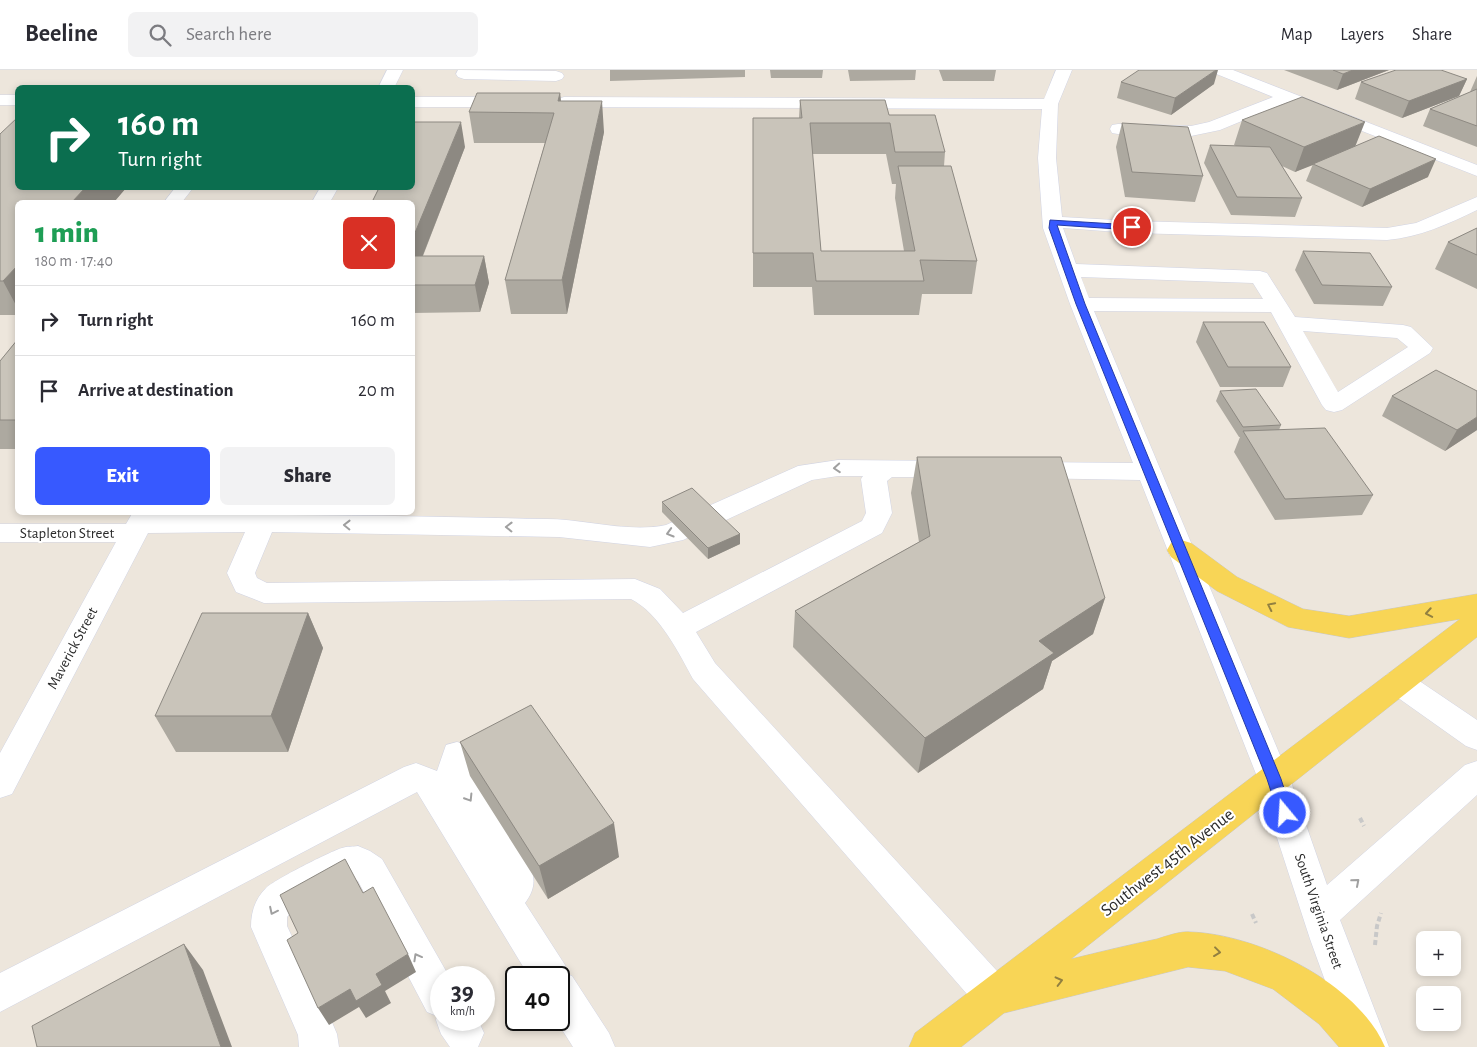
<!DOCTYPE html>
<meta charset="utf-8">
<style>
:root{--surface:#fff;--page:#f2f2f3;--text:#2b2b33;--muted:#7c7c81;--line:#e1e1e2;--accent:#3759ff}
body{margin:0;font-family:"Alegreya Sans",sans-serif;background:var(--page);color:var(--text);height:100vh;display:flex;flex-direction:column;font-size:19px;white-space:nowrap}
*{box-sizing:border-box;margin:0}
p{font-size:16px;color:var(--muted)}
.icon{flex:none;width:28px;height:28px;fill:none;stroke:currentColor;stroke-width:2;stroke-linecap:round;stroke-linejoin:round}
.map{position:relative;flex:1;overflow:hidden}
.sheet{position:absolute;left:15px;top:130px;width:400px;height:315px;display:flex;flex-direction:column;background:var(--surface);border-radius:8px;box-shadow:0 2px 8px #0003}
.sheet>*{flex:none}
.top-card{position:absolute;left:15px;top:15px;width:400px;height:105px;border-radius:8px;box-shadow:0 2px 8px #0003;background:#0b6e4f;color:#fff;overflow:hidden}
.tools{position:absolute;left:1416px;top:861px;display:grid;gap:10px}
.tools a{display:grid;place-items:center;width:45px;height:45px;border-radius:8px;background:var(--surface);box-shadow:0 2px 8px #0003;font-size:25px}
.speed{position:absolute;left:430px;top:896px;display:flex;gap:10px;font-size:25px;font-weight:700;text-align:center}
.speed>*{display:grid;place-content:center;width:65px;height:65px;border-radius:50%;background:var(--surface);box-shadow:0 2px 8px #0003;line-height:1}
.speed small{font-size:12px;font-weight:400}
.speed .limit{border:2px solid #111;border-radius:8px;background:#fff;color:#111}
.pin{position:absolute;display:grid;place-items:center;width:42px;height:42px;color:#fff;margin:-21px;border:2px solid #fff;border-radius:50%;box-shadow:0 1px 5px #0007}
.me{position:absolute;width:55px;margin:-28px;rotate:342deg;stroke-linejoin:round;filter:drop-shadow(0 0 4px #0008)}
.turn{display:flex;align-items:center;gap:18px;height:105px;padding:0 20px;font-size:22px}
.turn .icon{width:65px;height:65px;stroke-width:2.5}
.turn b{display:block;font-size:35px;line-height:42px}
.round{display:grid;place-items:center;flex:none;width:52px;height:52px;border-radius:8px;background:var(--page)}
.headline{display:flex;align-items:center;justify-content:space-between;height:85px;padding:0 20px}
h1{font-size:30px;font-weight:800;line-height:38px;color:#1e9e55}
.primary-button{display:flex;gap:10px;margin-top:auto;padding:10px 20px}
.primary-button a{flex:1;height:58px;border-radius:8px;background:var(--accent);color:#fff;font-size:20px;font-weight:800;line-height:58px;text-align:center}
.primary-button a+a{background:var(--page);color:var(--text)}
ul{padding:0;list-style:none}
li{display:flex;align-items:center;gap:15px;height:70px;padding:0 20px;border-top:1px solid var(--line)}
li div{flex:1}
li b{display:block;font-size:19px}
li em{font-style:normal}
header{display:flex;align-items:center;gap:30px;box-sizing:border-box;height:70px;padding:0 25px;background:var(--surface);border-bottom:1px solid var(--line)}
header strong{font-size:24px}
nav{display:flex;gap:28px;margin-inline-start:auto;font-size:18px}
.search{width:350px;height:45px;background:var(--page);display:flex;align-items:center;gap:12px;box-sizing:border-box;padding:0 18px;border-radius:8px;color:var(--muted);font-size:19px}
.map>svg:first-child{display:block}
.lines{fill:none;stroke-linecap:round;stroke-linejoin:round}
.minor-casing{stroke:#d1d4e4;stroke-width:1}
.major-casing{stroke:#c8c8c8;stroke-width:1}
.path{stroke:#c8c8c8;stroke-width:4;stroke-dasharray:5 3;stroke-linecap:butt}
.minor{fill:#fff;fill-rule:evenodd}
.major{fill:#f8d556;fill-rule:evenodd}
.wall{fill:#ada9a0;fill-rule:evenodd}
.shaded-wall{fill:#8d8982}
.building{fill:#c9c4ba;stroke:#8d8982}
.oneway{stroke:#a0a0a0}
.oneway2{stroke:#928040}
.route{fill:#3759ff;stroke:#243aa6}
.labels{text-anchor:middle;stroke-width:4;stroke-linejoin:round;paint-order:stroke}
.street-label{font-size:15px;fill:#2b2b2b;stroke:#fff}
.near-street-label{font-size:18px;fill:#2b2b2b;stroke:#fff}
</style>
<header>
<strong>Beeline</strong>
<div class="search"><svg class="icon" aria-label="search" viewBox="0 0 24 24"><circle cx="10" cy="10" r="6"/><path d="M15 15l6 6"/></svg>Search here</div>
<nav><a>Map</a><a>Layers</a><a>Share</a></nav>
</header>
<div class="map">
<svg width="1477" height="977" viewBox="0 0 1477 977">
<rect width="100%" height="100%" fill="#ede6dc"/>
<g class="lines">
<defs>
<path id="minor" d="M387,0H403L394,18H378Z
M458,0L556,1L562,3L564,6L562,9L556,11L464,9L458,7L456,4Z
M1056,0H1072L1058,34L1056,88L1062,147L1132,151L1387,158L1416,153L1477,127V140C1448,154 1420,167 1387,170L1132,163L1063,158L1076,194L1260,201L1267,203L1295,247L1403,255L1411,257L1433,278L1430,283L1342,340L1334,342L1326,340L1322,335L1271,242L1094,241L1290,709L1327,815L1465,695L1477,691V725L1340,850L1389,977H1349L1310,869L1258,709L1140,410L1028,408L1019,406L1015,400L1019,394L1028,392L1133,393L1070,234L1043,158L1038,88L1042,39L564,37L558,35L556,32L558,29L564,27L1044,29ZM1081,207L1253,213L1263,229L1089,228ZM1303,261L1397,268L1408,277L1338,322Z
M1211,0H1233L1477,95V106L1288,32L1220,60L1191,66L1118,64L1112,63L1110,59L1112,55L1118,54L1191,56L1209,52L1273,27L1214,3Z
M0,25H18V35H0Z
M412,27H511L517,29L519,32L517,35L511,37H412Z
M175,118H193L182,132H164Z
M320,118H338L330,132H312Z
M838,390L952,391L961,393L965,399L961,405L952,407H892L887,411L892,443L882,463L696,562L715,593L1008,913L1013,926L1008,939L994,945L980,939L693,609C679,583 659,543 631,529L264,533L236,522L227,503L245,462L148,463L12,724L0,728V683L116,472H0V454H126L133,442H159L158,445C287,444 416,446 546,449C585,449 628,463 666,455L798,396ZM838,406H863L861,409L866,443L862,451L683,543L660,519L635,509L267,513L257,508L255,503L272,462L559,467L650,477L683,470L812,410Z
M1398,600L1409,604L1477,650V680L1466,676L1387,620L1383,612L1387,604Z
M457,672L468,675L473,685L470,700L529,794C536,808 535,820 525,833L565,895L569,905L572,906L609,963L615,977H573L556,950H559V908H530L417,722L0,942V903L404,697L416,693L437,701L446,675Z
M358,776L370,781L382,789L450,908H441V950H478L484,963L478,977H450L441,964L436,950L437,946L427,942L358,811L353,808H349L292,841L287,847V856L331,950L337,964L339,977H299L298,965L251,857C251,842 255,829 266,818C274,810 331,781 342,778C347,776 353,777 358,776Z"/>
<path id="major" d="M1181,470L1191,473L1237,507L1303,539L1349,546L1477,524V567L1071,889C1100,882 1128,875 1157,869C1167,866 1180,861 1190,862C1257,864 1358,913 1385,977H1339L1319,954L1273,919L1225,901L1188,897L1004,943L961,977H909L915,963L1460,549L1349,568L1288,557L1217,521L1171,487L1167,480L1171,473Z"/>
</defs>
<use href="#minor" class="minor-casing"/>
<use href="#major" class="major-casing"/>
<path class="path" d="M1360,748L1364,756
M1252,844L1256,853
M1375,875L1377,856L1381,843"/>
<use href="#minor" class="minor"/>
<use href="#major" class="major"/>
</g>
<path class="wall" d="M610,0H745V7L610,11Z
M770,0H823L822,8H771Z
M848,0H916L915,10L850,11Z
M939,0H996L994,11H943Z
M1284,0H1389L1337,20Z
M1477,6V77L1423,56L1430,39L1470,22Z
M1467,9L1459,26L1402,48L1355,29L1361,12Z
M1121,12L1214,14L1171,45L1117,28Z
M560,23L561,31L604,62L567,244H511L505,210L545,73H474L469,42Z
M800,30L889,45L945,82L944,96L977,191L972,224H922L919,245H814L812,217H753V48H799ZM812,84H886L892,114H896L895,128L904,181H821Z
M1242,50L1355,76L1428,107L1362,137L1306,111L1313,94L1295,102L1282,96L1302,128L1295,147L1231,145L1204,93L1210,75L1236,76L1234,75Z
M1122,53L1203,106L1195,132L1125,127L1116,77Z
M0,64L18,118H126L114,132H18V245H0Z
M465,77L423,186H484L489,213L480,242L412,243V132Z
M1477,158V219L1435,199L1448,172Z
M1303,181L1392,217L1383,236L1314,234L1295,200Z
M1203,252L1291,297L1283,317H1220L1196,272Z
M18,269V379H0V291Z
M1220,321L1281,355L1279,360L1373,425L1362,445L1275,450L1234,382L1240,367H1239L1216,331Z
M1392,326L1477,360L1445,381L1382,346Z
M917,387L1105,528L1093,564L1052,591L1043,619L918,703L793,577L795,541L919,472L911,423Z
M662,432L740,464V474L708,489L662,442Z
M308,543L323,578L288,682H176L155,646Z
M460,672L619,787L548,829L470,706Z"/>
<path class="shaded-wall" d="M1216,0H1218L1214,14L1171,45L1175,28Z
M1353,0H1389L1337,20L1343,4Z
M1467,9L1459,26L1402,48L1409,31Z
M560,23L563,54L558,31Z
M602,31L604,62L567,244L562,210Z
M461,52L465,77L412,213V170Z
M1365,52L1355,77L1313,94V95L1295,102L1304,77Z
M1436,89L1428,107L1362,137L1370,119Z
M85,118H126L114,132H72Z
M484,186L489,213L480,242L475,215Z
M18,195V239L3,211Z
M1477,347V360L1445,381L1457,360Z
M740,464V474L708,489V478Z
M1105,528L1093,564L1052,591L1043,619L918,703L925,668L1039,571Z
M308,543L323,578L288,682L271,646Z
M614,753L619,787L548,829L539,796Z
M184,874L203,900L232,977H221Z
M408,884L416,902L385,921L391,933L366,948L359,937L329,955L318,938Z"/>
<path class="building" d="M1139,0H1216L1175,28L1121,12Z
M1333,0H1353L1343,4Z
M1396,0H1441L1467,9L1409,31L1361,12Z
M1477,19V56L1430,39Z
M477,23H560L558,31H602L562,210H505L554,43L469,42Z
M1302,27L1365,52L1304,77L1242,50Z
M800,30H885L889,45H935L945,82H895L890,53H810L821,181H915L898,96H951L977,191L920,190L924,211H816L813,183H753V48H802Z
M18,47V118H85L72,132H18V195L3,211H0V64Z
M412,52H461L412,170V132H372L379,118H412Z
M1122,53L1188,57L1203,106L1132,102Z
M1379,66L1436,89L1370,119L1313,94Z
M1210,75L1270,77L1302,128L1237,127Z
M1477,158V185L1448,172Z
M1303,181L1370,183L1392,217L1322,215Z
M412,186H484L475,215H412Z
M1203,252H1264L1291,297H1228Z
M18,269V350H0V291Z
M1436,300L1477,321V347L1457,360L1392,326Z
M1256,319L1281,355L1243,357L1220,321Z
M1325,358L1373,425L1285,429L1243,361Z
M917,387H1061L1105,528L1039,571L1054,583L925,668L795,541L930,466Z
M692,418L740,464L708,478L662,432Z
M202,543H308L271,646H155Z
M531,635L614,753L539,796L460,672Z
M345,789L363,823L373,817L408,884L376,904L382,915L356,931L350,919L318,938L287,870L298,863L280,825Z
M184,874L221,977H37L32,956Z"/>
<defs><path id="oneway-chevron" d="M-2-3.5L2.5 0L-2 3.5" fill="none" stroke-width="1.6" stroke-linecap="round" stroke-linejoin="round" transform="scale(1.25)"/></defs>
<g class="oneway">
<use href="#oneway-chevron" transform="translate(837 398) rotate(176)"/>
<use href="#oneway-chevron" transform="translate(347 455) rotate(-179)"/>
<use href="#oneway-chevron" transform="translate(509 457) rotate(-179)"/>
<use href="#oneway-chevron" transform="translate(670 463) rotate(164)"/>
<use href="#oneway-chevron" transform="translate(469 728) rotate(58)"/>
<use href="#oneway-chevron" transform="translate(1356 812) rotate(-41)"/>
<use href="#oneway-chevron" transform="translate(273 841) rotate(116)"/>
<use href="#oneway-chevron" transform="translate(417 887) rotate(-119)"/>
</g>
<g class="oneway2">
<use href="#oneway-chevron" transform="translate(1271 536) rotate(-154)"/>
<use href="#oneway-chevron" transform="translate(1429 543) rotate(170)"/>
<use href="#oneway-chevron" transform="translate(1217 882) rotate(7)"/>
<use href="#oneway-chevron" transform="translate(1059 911) rotate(-14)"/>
</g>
<path class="route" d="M1050,150L1132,155L1136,157L1132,160L1057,155L1085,234L1281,709L1292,743L1290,747L1285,749L1280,747L1278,743L1267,709L1076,234L1049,158Z"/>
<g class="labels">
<g class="street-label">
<text x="67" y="468">Stapleton Street</text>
<text transform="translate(72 578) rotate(-62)" y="5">Maverick Street</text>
<text transform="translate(1319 841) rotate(71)" y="5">South Virginia Street</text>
</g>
<g class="near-street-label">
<text transform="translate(1167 792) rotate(-38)" y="6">Southwest 45th Avenue</text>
</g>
</g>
</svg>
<div class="tools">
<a>+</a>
<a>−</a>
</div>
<div class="speed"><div>39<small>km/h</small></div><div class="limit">40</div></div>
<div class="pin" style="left:1132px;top:157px;background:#d93025"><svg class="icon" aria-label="arrive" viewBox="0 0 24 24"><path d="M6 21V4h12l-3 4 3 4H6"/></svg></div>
<svg class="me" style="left:1285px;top:743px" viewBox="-20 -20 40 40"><circle r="17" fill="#3759ff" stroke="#fff" stroke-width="3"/><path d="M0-11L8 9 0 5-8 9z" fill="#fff"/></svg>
<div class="top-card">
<div class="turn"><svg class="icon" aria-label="right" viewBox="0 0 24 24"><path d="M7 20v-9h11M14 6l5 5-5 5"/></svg><div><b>160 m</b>Turn right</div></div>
</div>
<section class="sheet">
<div class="headline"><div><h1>1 min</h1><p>180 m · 17:40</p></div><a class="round" style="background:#d93025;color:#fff"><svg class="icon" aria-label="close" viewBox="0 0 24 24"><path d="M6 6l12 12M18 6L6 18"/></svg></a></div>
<ul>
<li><svg class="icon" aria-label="right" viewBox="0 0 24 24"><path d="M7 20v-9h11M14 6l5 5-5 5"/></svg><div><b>Turn right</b></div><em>160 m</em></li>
<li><svg class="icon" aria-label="arrive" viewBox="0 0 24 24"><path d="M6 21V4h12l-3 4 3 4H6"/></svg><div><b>Arrive at destination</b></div><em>20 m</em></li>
</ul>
<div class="primary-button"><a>Exit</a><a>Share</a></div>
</section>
</div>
